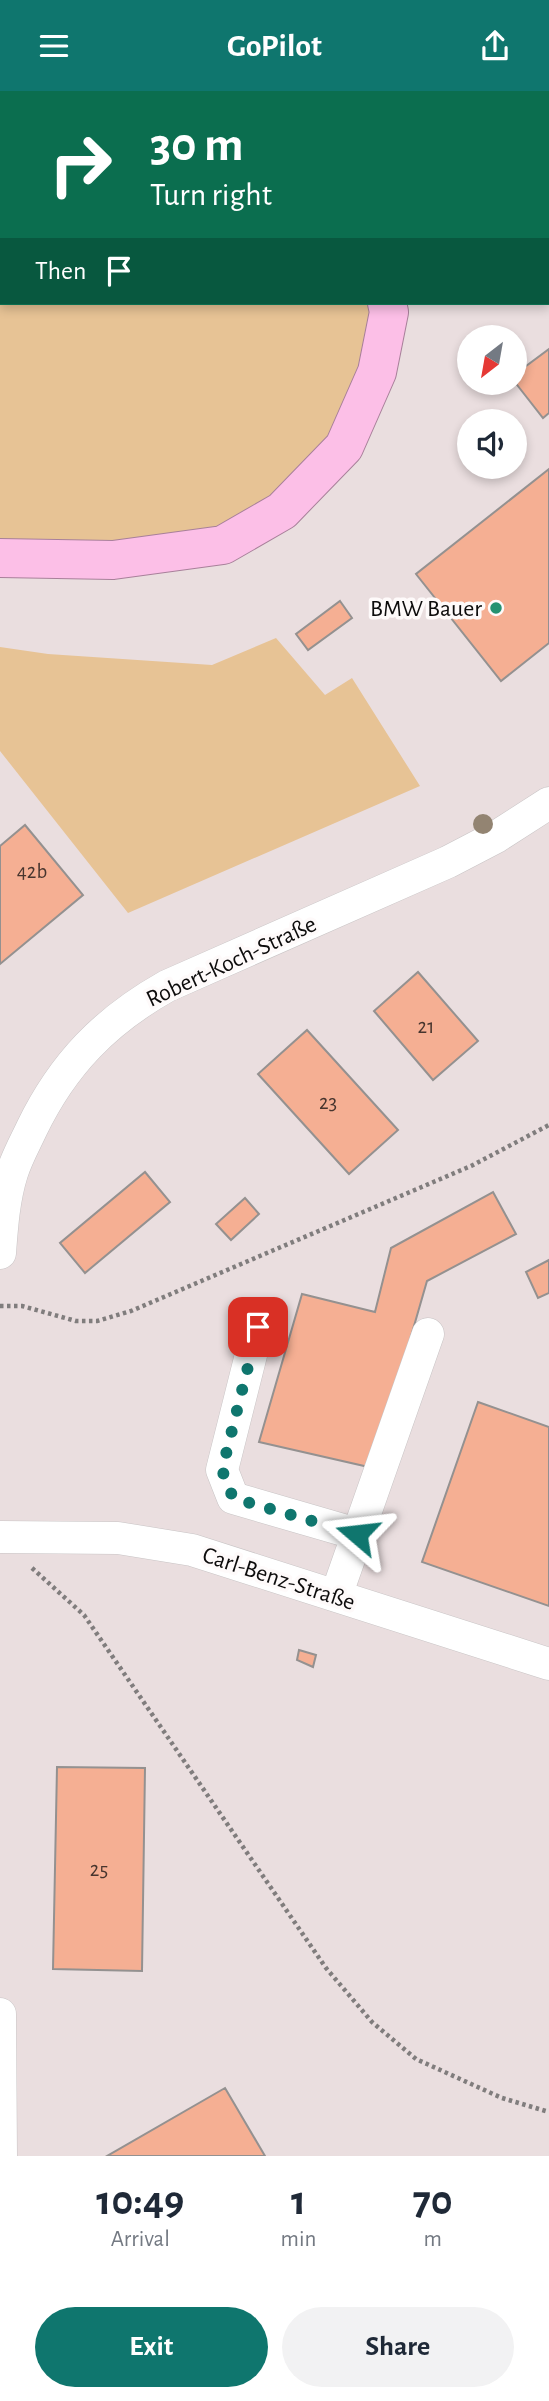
<!DOCTYPE html>
<meta charset="utf-8">
<style>
:root{--surface:#fff;--page:#f2f2f3;--text:#1f2937;--muted:#747a83;--accent:#0f766e}
body{margin:0;font-family:"Alegreya Sans",sans-serif;background:var(--page);color:var(--text);height:100vh;display:flex;flex-direction:column;font-size:26px;white-space:nowrap}
*{box-sizing:border-box;margin:0}
p{font-size:23px;color:var(--muted)}
.icon{flex:none;width:38px;height:38px;fill:none;stroke:currentColor;stroke-width:2;stroke-linecap:round;stroke-linejoin:round}
.map{position:relative;height:2065px;overflow:hidden}
.drawer{display:flex;flex-direction:column;background:var(--surface);flex:1}
.drawer>*{flex:none}
.hud{position:absolute;left:0px;top:0px;width:550px;height:214px;box-shadow:0 4px 10px #0003;background:#0b6e4f;color:#fff;overflow:hidden}
.needle{width:46px;rotate:211deg}
.fabs{position:absolute;left:457px;top:234px;display:grid;gap:14px}
.fabs a{display:grid;place-items:center;width:70px;height:70px;border-radius:50%;background:var(--surface);box-shadow:0 4px 10px #0003;font-size:35px}
.pin{position:absolute;display:grid;place-items:center;width:60px;height:60px;color:#fff;margin:-30px;border-radius:14px;box-shadow:0 4px 10px #0006}
.me{position:absolute;width:77px;margin:-38px;rotate:287deg;stroke-linejoin:round;filter:drop-shadow(0 0 5px #0008)}
.turn{display:flex;align-items:center;gap:24px;height:147px;padding:0 35px;font-size:32px}
.turn .icon{width:91px;height:91px;stroke-width:2.5}
.turn b{display:block;font-size:49px;line-height:60px}
.then{display:flex;align-items:center;height:66px;padding:0 35px;background:#0003;gap:14px;font-size:26px}
.eta{display:flex;justify-content:space-evenly;align-items:center;height:119px;text-align:center}
.eta b{font-size:42px;font-weight:700;line-height:49px}
.primary-button{display:flex;gap:14px;margin-top:auto;padding:14px 35px}
.primary-button a{flex:1;height:80px;border-radius:42px;background:var(--accent);color:#fff;font-size:28px;font-weight:700;line-height:80px;text-align:center}
.primary-button a+a{background:var(--page);color:var(--text)}
header{display:flex;justify-content:space-between;align-items:center;height:91px;padding:0 35px;background:var(--accent);color:#fff;font-size:32px;font-weight:700}
.map>svg:first-child{display:block}
.built{fill:#eadedf;fill-rule:evenodd}
.green{fill:#e7c395}
.building{fill:#f5af93;stroke:#949190;stroke-width:2}
.lines{fill:none;stroke-linecap:round;stroke-linejoin:round}
.minor-casing{stroke:#c8c4c5;stroke-width:33}
.major-casing{stroke:#a8809a;stroke-width:40}
.highway-casing{stroke:#a8809a;stroke-width:40}
.path{stroke:#807d7d;stroke-width:4.5;stroke-dasharray:3.5 3.5;stroke-linecap:butt}
.minor{stroke:#fff;stroke-width:32}
.major{stroke:#fdd9f1;stroke-width:38}
.highway{stroke:#fcbfe7;stroke-width:38}
.tree{fill:#938472}
.route{stroke:#0f766e;stroke-width:12;stroke-dasharray:0 21.6}
.poi-dot{fill:#259271;stroke:#fefafa;stroke-width:2.5}
.labels{text-anchor:middle;stroke-width:7;stroke-linejoin:round;paint-order:stroke}
.number-label{font-size:21px;fill:#47352e}
.poi-label{font-size:24px;fill:#0d0c0c;stroke:#fefafa;text-anchor:end}
.street-label{font-size:24px;fill:#0d0c0c;stroke:#fefafa}
</style>
<header><svg class="icon" aria-label="menu" viewBox="0 0 24 24"><path d="M4 6h16M4 12h16M4 18h16"/></svg>GoPilot<svg class="icon" aria-label="share" viewBox="0 0 24 24"><path d="M12 15V3M7 8l5-5 5 5M5 13v7h14v-7"/></svg></header>
<div class="map">
<svg width="549" height="2065" viewBox="0 0 549 2065">
<rect width="100%" height="100%" fill="#f1eded"/>
<path class="built" d="M405,0H549V2065H0V481L230,463L293,436L356,362L403,212H548V2H404ZM469,247H514V292H469ZM469,331H514V376H469Z"/>
<path class="green" d="M0,125H2V212H372L362,278L332,349L274,406L216,441L114,454L0,452Z
M276,547L325,604L352,587L420,695L128,822L0,660V556L48,563L212,574Z"/>
<path class="building" d="M549,258V322L543,327L514,290V284Z
M549,378V552L501,590L416,483Z
M340,510L352,527L308,559L296,543Z
M25,734L83,804L0,873V755Z
M418,881L478,950L433,989L374,920Z
M307,939L398,1039L349,1083L258,983Z
M145,1081L170,1111L85,1182L60,1152Z
M493,1101L516,1143L427,1190L373,1377L259,1351L302,1203L375,1221L391,1157Z
M245,1107L259,1123L231,1149L216,1133Z
M549,1169V1202L538,1207L526,1181Z
M478,1311L549,1336V1515L422,1471Z
M299,1559L316,1564L313,1576L297,1569Z
M57,1676L145,1677L142,1880L53,1878Z
M225,1997L265,2065H107Z"/>
<g class="lines">
<defs>
<path id="minor" d="M0,1162C2,1135 4,1107 12,1082C17,1066 25,1052 32,1037C63,973 105,930 167,895L448,771L496,746L549,712
M258,1236L222,1379L233,1407L357,1443
M0,1446L118,1447L192,1459L549,1573
M336,1505L428,1243
M0,1923L1,2065"/>
<path id="major" d="M284,2L290,0
M0,90H2"/>
<path id="highway" d="M330,0V2
M0,467L113,469L223,454L282,420L344,356L377,281L389,221L387,212"/>
</defs>
<use href="#minor" class="minor-casing"/>
<use href="#major" class="major-casing"/>
<use href="#highway" class="highway-casing"/>
<path class="path" d="M0,1215H22L76,1230H97L131,1220L471,1075L549,1034
M32,1477L84,1524L326,1877L372,1931L416,1968L502,2007L549,2021"/>
<use href="#minor" class="minor"/>
<use href="#major" class="major"/>
<use href="#highway" class="highway"/>
</g>
<circle class="tree" cx="483" cy="733" r="10"/>
<g class="lines">
<path class="route" d="M258,1236L222,1379L233,1407L357,1443"/>
</g>
<circle class="poi-dot" cx="496" cy="517" r="7"/>
<g class="labels">
<g class="number-label">
<text x="32" y="787">42b</text>
<text x="426" y="942">21</text>
<text x="328" y="1018">23</text>
<text x="99" y="1785">25</text>
</g>
<g class="poi-label">
<text x="482" y="525">BMW Bauer</text>
</g>
<g class="street-label">
<text transform="translate(231 870) rotate(-25)" y="8">Robert-Koch-Straße</text>
<text transform="translate(279 1487) rotate(18)" y="8">Carl-Benz-Straße</text>
</g>
</g>
</svg>
<div class="fabs">
<a><svg class="needle" viewBox="-14 -14 28 28"><path d="M0-13l5 13h-10z" fill="#e53935"/><path d="M0 13l5-13h-10z" fill="#747a83"/></svg></a>
<a><svg class="icon" aria-label="sound" viewBox="0 0 24 24"><path d="M4 9h4l5-4v14l-5-4H4zM17 9q2 3 0 6"/></svg></a>
</div>
<div class="pin" style="left:258px;top:1236px;background:#d93025"><svg class="icon" aria-label="arrive" viewBox="0 0 24 24"><path d="M6 21V4h12l-3 4 3 4H6"/></svg></div>
<svg class="me" style="left:357px;top:1443px" viewBox="-20 -20 40 40"><path d="M0-17L14 15 0 8-14 15z" fill="#0f766e" stroke="#fff" stroke-width="4"/></svg>
<div class="hud">
<div class="turn"><svg class="icon" aria-label="right" viewBox="0 0 24 24"><path d="M7 20v-9h11M14 6l5 5-5 5"/></svg><div><b>30 m</b>Turn right</div></div>
<div class="then">Then<svg class="icon" aria-label="arrive" viewBox="0 0 24 24"><path d="M6 21V4h12l-3 4 3 4H6"/></svg></div>
</div>
</div>
<section class="drawer">
<div class="eta">
<div><b>10:49</b><p>Arrival</p></div>
<div><b>1</b><p>min</p></div>
<div><b>70</b><p>m</p></div>
</div>
<div class="primary-button"><a>Exit</a><a>Share</a></div>
</section>
